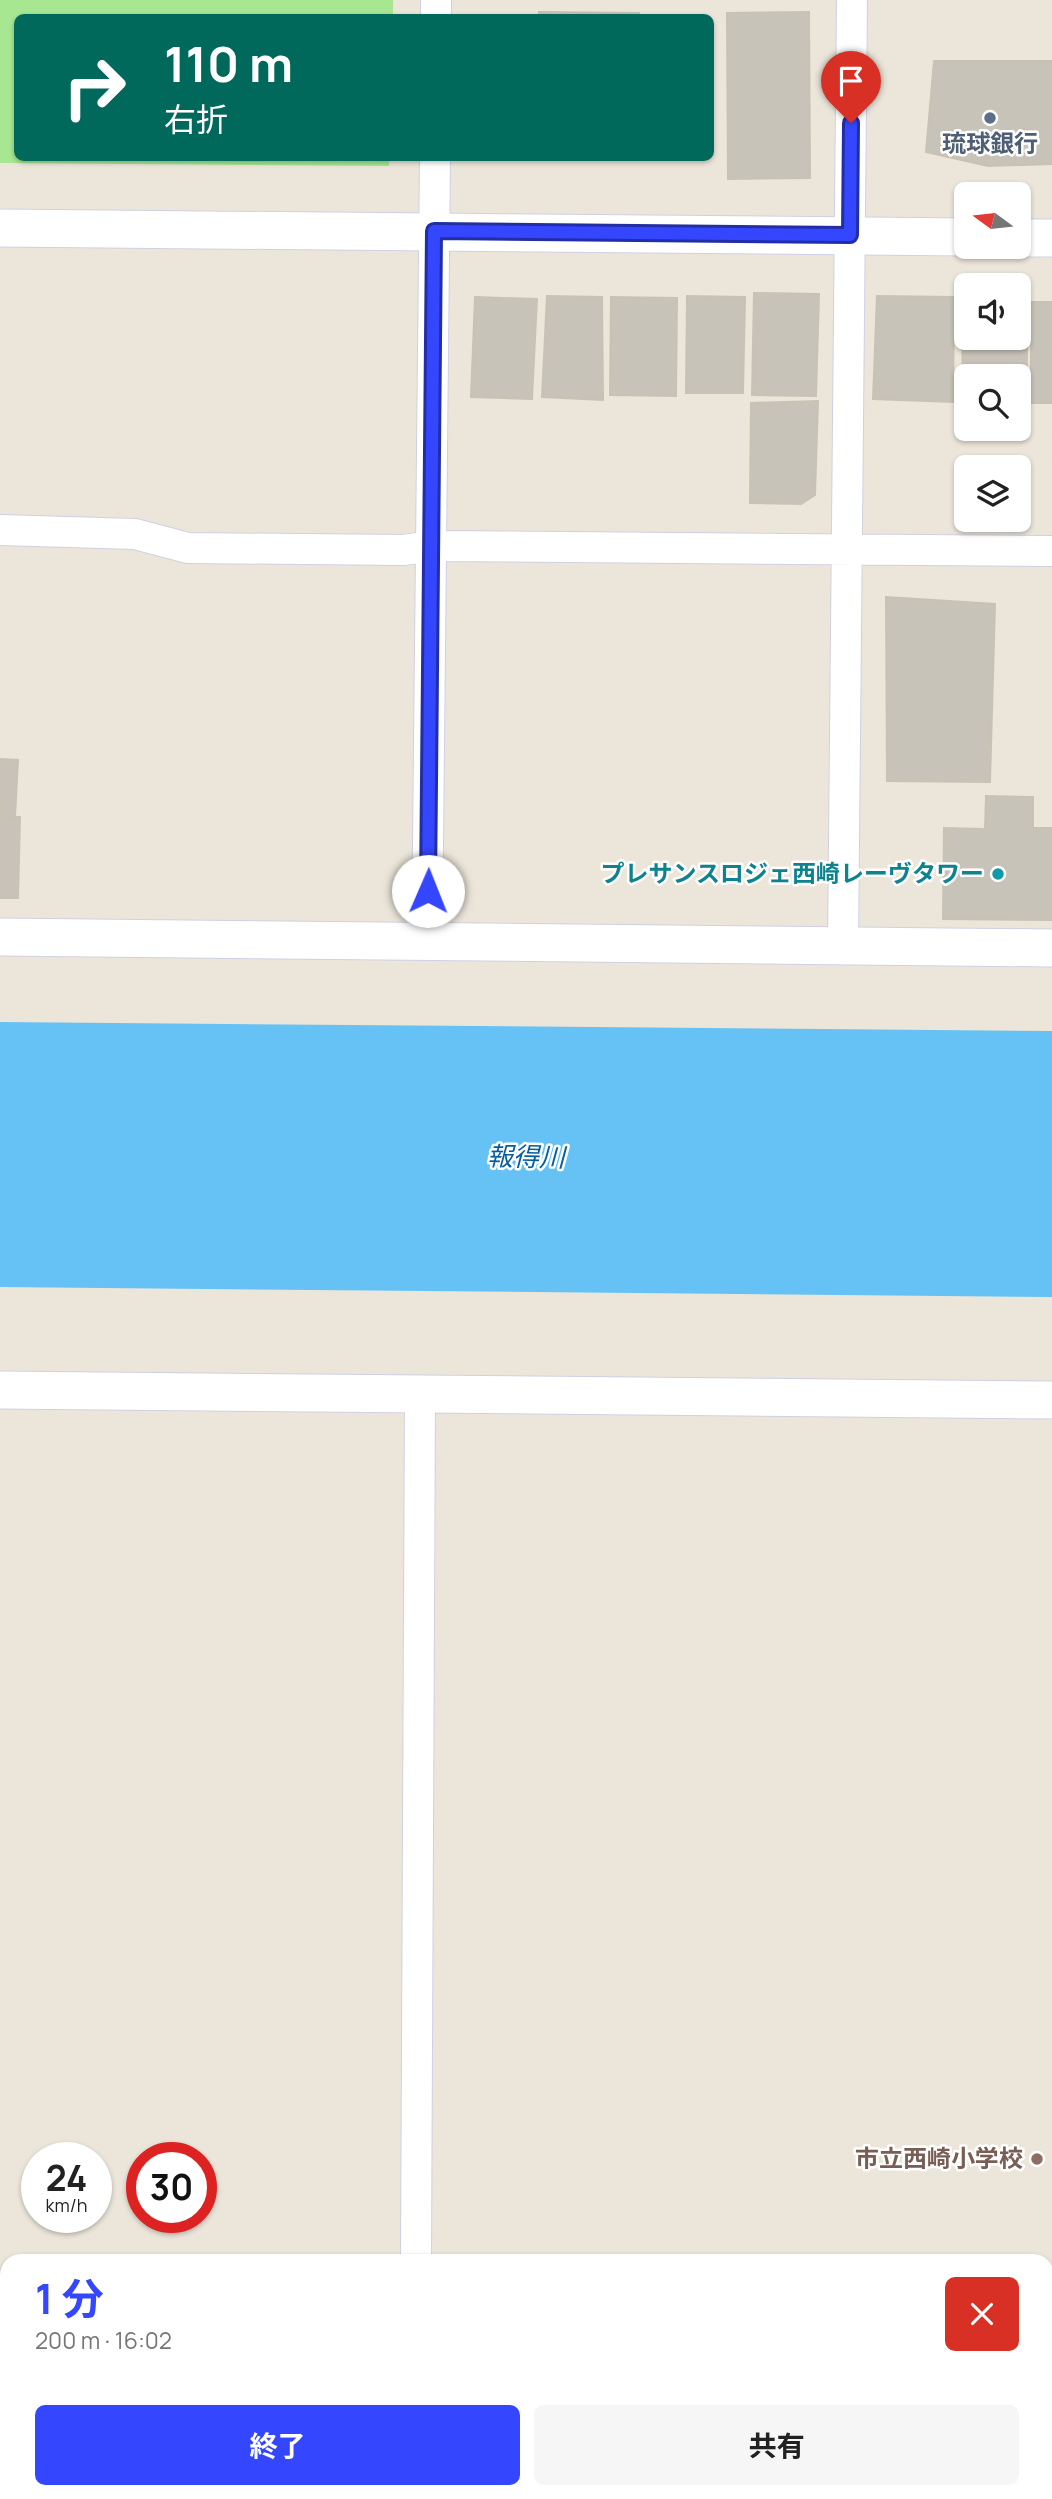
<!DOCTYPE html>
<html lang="ja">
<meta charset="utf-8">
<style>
:root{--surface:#fff;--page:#f6f6f6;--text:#222;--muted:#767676;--accent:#3447ff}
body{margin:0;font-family:Manrope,"Noto Sans JP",sans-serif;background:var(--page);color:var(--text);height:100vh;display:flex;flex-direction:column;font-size:26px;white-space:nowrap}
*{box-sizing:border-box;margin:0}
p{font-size:23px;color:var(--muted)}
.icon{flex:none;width:38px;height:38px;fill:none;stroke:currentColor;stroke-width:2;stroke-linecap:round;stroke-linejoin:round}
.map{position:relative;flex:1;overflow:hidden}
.drawer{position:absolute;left:0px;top:2254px;width:1054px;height:245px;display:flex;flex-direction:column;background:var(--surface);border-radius:21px 21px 0 0;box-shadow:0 2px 5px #0004}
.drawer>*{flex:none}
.top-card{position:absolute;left:14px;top:14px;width:700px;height:147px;border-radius:10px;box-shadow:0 2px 5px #0004;background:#00695c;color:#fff;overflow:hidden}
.needle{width:46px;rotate:285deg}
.buttons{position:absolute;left:954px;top:182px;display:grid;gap:14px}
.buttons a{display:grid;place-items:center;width:77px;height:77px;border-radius:10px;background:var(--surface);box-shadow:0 2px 5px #0004;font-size:35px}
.speed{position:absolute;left:21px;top:2142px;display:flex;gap:14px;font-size:35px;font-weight:700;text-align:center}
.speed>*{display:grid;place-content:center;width:91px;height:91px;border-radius:50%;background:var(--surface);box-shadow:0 2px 5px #0004;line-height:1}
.speed small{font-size:18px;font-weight:400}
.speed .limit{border:10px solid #d22;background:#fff;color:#111}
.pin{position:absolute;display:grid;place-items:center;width:60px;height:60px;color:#fff;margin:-72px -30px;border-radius:50% 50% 50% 0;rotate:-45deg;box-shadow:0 0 7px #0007}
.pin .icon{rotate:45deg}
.me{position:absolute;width:77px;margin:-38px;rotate:1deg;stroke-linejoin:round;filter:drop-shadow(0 0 5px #0008)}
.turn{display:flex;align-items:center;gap:24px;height:147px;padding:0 35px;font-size:32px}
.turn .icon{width:91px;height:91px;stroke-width:2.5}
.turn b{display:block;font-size:49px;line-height:60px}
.round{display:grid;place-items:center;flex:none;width:74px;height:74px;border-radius:10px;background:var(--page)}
.overview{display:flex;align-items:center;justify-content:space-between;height:119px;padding:0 35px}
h1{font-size:42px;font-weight:700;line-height:52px;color:var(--accent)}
.action{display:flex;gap:14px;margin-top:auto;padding:14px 35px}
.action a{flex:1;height:80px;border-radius:10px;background:var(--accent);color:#fff;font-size:28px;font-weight:700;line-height:80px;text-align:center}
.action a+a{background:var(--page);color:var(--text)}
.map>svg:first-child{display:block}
.green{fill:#a7e792}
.water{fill:#66c2f5}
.building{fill:#c7c3b9;stroke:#c8c2b3;stroke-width:2}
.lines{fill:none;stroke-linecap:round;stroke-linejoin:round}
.minor-casing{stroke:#cfd1e3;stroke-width:32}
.tertiary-casing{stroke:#cfd1e3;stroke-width:39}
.minor{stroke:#fff;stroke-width:30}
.tertiary{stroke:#fff;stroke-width:37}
.route-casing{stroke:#222ea6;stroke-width:18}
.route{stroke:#3447ff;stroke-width:12}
.service-dot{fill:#5c6f8a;stroke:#fff;stroke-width:2.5}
.culture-dot{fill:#0f9aa8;stroke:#fff;stroke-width:2.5}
.education-dot{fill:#8d6e63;stroke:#fff;stroke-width:2.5}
.labels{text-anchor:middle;stroke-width:5;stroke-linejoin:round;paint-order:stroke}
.service-label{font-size:24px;font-weight:bold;fill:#4e5e75;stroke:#fff}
.culture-label{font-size:24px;font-weight:bold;fill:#0d838f;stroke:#fff;text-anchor:end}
.education-label{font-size:24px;font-weight:bold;fill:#785e54;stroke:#fff;text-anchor:end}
.water-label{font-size:26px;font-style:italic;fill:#065da0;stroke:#fff}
</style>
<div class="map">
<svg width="1052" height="2499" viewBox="0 0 1052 2499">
<rect width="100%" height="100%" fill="#ece6da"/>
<path class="green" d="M0,0H393V18H18V158H389V166L0,163Z"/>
<path class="water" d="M0,1022L1052,1031V1297L0,1287Z"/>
<path class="building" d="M539,12L639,13V18H539Z
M809,12L810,178L728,179L727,13Z
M934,61H1052V164L988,166L926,152Z
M754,293L819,294L816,396L752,395Z
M547,296L602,297L603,400L542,397Z
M687,296L745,297L743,393H686Z
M877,296L954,297L953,402L873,399Z
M475,297L537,299L532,399L471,397Z
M611,297L677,298L676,396L610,395Z
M963,301H966V338H1018V301H1028L1026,403L1018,402V376H966V402L962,401Z
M1032,302H1052V403H1030Z
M818,401L815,495L801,504L750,503L751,403Z
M886,597L995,604L990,782L887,781Z
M0,759L18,760L15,816L0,815Z
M986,796L1033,797V828H1052V920L943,919L944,828L985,829Z
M0,817H20L18,898H0Z"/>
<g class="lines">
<defs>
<path id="minor" d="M436,18V0
M0,530L135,534L188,548L403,550L434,546L1052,551
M427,942L435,158
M843,947L852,0
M416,2261L420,1397
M415,2499V2492"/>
<path id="tertiary" d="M0,228L966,237
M1018,238H1052
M0,937L1052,948
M0,1390L1052,1400"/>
</defs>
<use href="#minor" class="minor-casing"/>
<use href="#tertiary" class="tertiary-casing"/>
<use href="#minor" class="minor"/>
<use href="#tertiary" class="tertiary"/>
</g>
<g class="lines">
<defs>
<path id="route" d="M428,891L434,231L850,235L851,123"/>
</defs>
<use href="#route" class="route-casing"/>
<use href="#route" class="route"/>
</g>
<circle class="service-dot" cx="990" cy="118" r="7"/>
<circle class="culture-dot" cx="998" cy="874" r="7"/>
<circle class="education-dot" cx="1037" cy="2159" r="7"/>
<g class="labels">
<g class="service-label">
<text x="990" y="152">琉球銀行</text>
</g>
<g class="culture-label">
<text x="984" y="882">プレサンスロジェ西崎レーヴタワー</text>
</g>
<g class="education-label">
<text x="1023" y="2167">市立西崎小学校</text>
</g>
<g class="water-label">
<text transform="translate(526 1157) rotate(1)" y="9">報得川</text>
</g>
</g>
</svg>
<div class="buttons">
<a><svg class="needle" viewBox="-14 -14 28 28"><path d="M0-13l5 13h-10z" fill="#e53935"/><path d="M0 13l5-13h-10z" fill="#767676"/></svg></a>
<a><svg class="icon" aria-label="sound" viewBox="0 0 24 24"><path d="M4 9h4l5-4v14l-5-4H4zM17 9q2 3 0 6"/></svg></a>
<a><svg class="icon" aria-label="search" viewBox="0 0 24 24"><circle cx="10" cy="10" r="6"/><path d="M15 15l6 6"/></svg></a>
<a><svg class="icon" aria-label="layers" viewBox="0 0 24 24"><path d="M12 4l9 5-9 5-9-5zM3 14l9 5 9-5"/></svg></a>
</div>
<div class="speed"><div>24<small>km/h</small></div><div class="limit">30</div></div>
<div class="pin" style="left:851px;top:123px;background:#d93025"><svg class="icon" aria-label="arrive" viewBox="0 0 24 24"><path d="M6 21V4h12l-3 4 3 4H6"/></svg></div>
<svg class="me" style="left:428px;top:891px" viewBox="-20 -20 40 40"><circle r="19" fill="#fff"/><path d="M0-13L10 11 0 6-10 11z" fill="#3447ff"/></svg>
<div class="top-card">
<div class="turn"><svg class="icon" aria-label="right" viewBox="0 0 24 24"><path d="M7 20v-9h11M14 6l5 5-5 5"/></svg><div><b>110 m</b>右折</div></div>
</div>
<section class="drawer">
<div class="overview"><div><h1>1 分</h1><p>200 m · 16:02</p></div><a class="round" style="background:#d93025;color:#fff"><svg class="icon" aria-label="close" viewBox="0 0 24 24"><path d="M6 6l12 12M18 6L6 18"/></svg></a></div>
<div class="action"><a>終了</a><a>共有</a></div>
</section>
</div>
